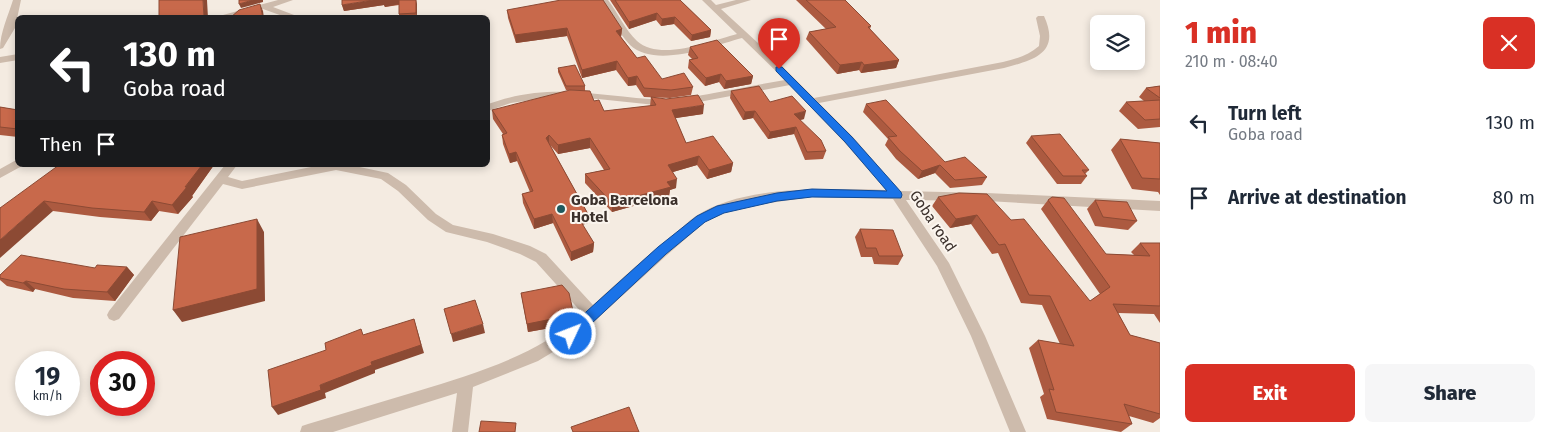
<!DOCTYPE html>
<meta charset="utf-8">
<style>
:root{--surface:#fff;--page:#f6f6f7;--text:#1f2937;--muted:#747a83;--accent:#d93025}
body{margin:0;font-family:"Fira Sans",sans-serif;background:var(--page);color:var(--text);height:100vh;display:flex;flex-direction:column;font-size:19px;white-space:nowrap}
*{box-sizing:border-box;margin:0}
p{font-size:16px;color:var(--muted)}
.icon{flex:none;width:28px;height:28px;fill:none;stroke:currentColor;stroke-width:2;stroke-linecap:round;stroke-linejoin:round}
.map{position:relative;flex:1;overflow:hidden}
.sheet{display:flex;flex-direction:column;background:var(--surface);width:400px}
.sheet>*{flex:none}
.guide{position:absolute;left:15px;top:15px;width:475px;height:152px;border-radius:8px;box-shadow:0 2px 8px #0003;background:#202124;color:#fff;overflow:hidden}
.buttons{position:absolute;left:1090px;top:15px;display:grid;gap:10px}
.buttons a{display:grid;place-items:center;width:55px;height:55px;border-radius:8px;background:var(--surface);box-shadow:0 2px 8px #0003;font-size:25px}
.speed{position:absolute;left:15px;top:351px;display:flex;gap:10px;font-size:25px;font-weight:700;text-align:center}
.speed>*{display:grid;place-content:center;width:65px;height:65px;border-radius:50%;background:var(--surface);box-shadow:0 2px 8px #0003;line-height:1}
.speed small{font-size:12px;font-weight:400}
.speed .limit{border:8px solid #d22;background:#fff;color:#111}
.pin{position:absolute;display:grid;place-items:center;width:42px;height:42px;color:#fff;margin:-51px -21px;border-radius:50% 50% 50% 0;rotate:-45deg;box-shadow:0 0 5px #0007}
.pin .icon{rotate:45deg}
.me{position:absolute;width:55px;margin:-28px;rotate:47deg;stroke-linejoin:round;filter:drop-shadow(0 0 4px #0008)}
.turn{display:flex;align-items:center;gap:18px;height:105px;padding:0 25px;font-size:22px}
.turn .icon{width:65px;height:65px;stroke-width:2.5}
.turn b{display:block;font-size:35px;line-height:42px}
.then{display:flex;align-items:center;height:48px;padding:0 25px;background:#0003;gap:10px;font-size:19px}
.round{display:grid;place-items:center;flex:none;width:52px;height:52px;border-radius:8px;background:var(--page)}
.headline{display:flex;align-items:center;justify-content:space-between;height:85px;padding:0 25px}
h1{font-size:30px;font-weight:800;line-height:38px;color:var(--accent)}
.cta{display:flex;gap:10px;margin-top:auto;padding:10px 25px}
.cta a{flex:1;height:58px;border-radius:8px;background:var(--accent);color:#fff;font-size:20px;font-weight:800;line-height:58px;text-align:center}
.cta a+a{background:var(--page);color:var(--text)}
ul{padding:0;list-style:none}
li{display:flex;align-items:center;gap:15px;height:75px;padding:0 25px}
li div{flex:1}
li b{display:block;font-size:19px}
li em{font-style:normal}
main{display:flex;flex:1;min-height:0}
.map>svg:first-child{display:block}
.lines{fill:none;stroke-linecap:round;stroke-linejoin:round}
.minor{fill:#cdbbac;fill-rule:evenodd}
.wall{fill:#ac5a40}
.shaded-wall{fill:#8c4a34}
.building{fill:#c8694b;stroke:#8c4a34}
.route{fill:#1a73e8;stroke:#114b97}
.poi-dot{fill:#1f5a5e;stroke:#fbf5ee;stroke-width:2}
.labels{text-anchor:middle;stroke-width:4;stroke-linejoin:round;paint-order:stroke}
.poi-label{font-size:15px;font-weight:bold;fill:#3b302b;stroke:#fbf5ee;text-anchor:start}
.street-label{font-size:15px;fill:#3b302b;stroke:#fbf5ee}
</style>
<main>
<div class="map">
<svg width="1160" height="432" viewBox="0 0 1160 432">
<rect width="100%" height="100%" fill="#f4ebe1"/>
<g class="lines">
<path class="minor" d="M13,0H21L15,28L3,48L0,49C0,33 8,16 13,0Z
M278,0H293L273,7L302,18H288L263,9L229,18H212Z
M600,0H608C618,13 625,30 637,41C660,62 711,41 737,34L702,0H711L716,5L736,0H751L721,9L770,54L814,98L1003,62C1016,59 1029,55 1039,46L1040,36L1036,18L1038,16H1044C1061,53 1034,60 1004,68L819,103L853,137L900,191L987,193L1160,201V211L987,201L906,200L949,263L985,336L1026,432H1010L971,336L937,266L893,199L812,197L741,207L725,212L705,222L667,255L576,338L538,361L473,387L468,432H452L457,393L333,432H300L302,426L308,424C345,413 381,402 418,391C476,373 538,355 583,314L536,262L520,254L487,242L446,232L428,220L398,191L381,179L336,170L242,189L223,184L119,319L114,321L109,319L107,315L109,311L225,165H237L228,177L242,181L321,165H350L388,173L406,185L436,214L453,225L493,234L530,246L546,254L593,305C619,281 645,257 673,235C681,229 688,221 696,216C745,184 830,189 886,190L845,143L790,85L683,105L665,106L598,99L552,97L511,103L488,111V104C552,81 600,97 664,100C681,100 697,96 714,93C737,89 761,84 785,80L742,38C712,46 656,69 630,45C618,32 609,15 600,0Z
M18,54V60L0,63V57Z
M18,159V165L22,166L0,178V169Z"/>
</g>
<path class="wall" d="M416,0L417,18H399V5L385,7L384,5L344,11L342,5Z
M610,0H680L711,30L710,37L691,41L674,24L661,26L656,20L629,29Z
M796,0H845L871,26L870,29L899,60L896,68L861,73L859,70L837,74L806,39L809,32L826,29Z
M507,10L622,29L621,37L637,58L662,79L693,87L691,95L670,98L644,97L636,85L628,86L616,70L582,78L567,36L516,43L508,18Z
M690,47L753,76L751,84L724,89L719,82L705,86L688,68L689,60L692,59L688,55Z
M558,68L585,86V91L566,90L558,72Z
M1160,86V127L1138,129L1119,111L1126,102L1144,101L1139,97L1146,88Z
M731,91L770,102L804,119L800,120L826,151L823,159L805,160L794,134L768,139L753,118L743,120L730,98Z
M651,97L703,114L675,118L686,143L733,163L731,172L707,179L697,165L673,172L676,188L670,190L669,196L612,212L585,183V174L604,170L590,148L558,154L550,145L588,214V223L582,225L594,243L593,252L571,261L553,223L534,229L523,203L522,194L530,192L517,161L510,163L503,144L502,135L503,134L493,119L492,110L594,101L604,111L650,106Z
M866,104L945,162L987,177L982,185L950,188L935,173L918,179L896,159L885,145L888,139L863,112Z
M0,107L18,110V137L0,135Z
M1031,136L1089,170L1085,174L1087,176L1081,184H1057L1026,143Z
M1120,139L1160,143V195L1158,192L1132,189L1111,150Z
M136,165H214L192,196L193,197L178,214L159,211L151,221L100,217L53,211L0,208L135,166Z
M938,197L1011,220L1090,301L1100,294L1041,209L1048,200L1106,254L1134,255L1131,252L1140,243H1160V323L1154,314L1118,313L1130,335L1160,343V418L1153,423L1129,416L1132,424L1121,432L1047,419L1040,397L1044,394L1029,348L1038,340L1060,344L1042,305L1021,303L998,253L992,254L971,224L950,228L932,206Z
M1095,200L1137,221L1128,230L1095,226L1087,209Z
M860,229L903,256L898,265L874,264L872,257H861L855,237Z
M127,267L134,275L115,301L73,298L35,289L33,292L7,286L0,280V275L95,268Z
M521,293L574,319L567,325L528,332Z"/>
<path class="shaded-wall" d="M203,0H207L208,18H204Z
M253,0H263V2L241,8L239,4Z
M373,0H399L400,4L385,7L384,5L344,11L342,5Z
M416,0L417,4V18L416,13Z
M260,4L263,11L264,18H263Z
M657,13L656,20L629,29V22Z
M675,17L674,24L661,26L662,19Z
M567,28V36L516,43L515,35Z
M622,29L621,37L616,31Z
M711,30L710,37L691,41L692,35Z
M899,60L896,68L861,73L864,65Z
M617,61L616,70L582,78V70Z
M862,62L859,70L837,74L840,65Z
M721,74L719,82L705,86L706,78Z
M637,76L636,85L628,86V78Z
M753,76L751,84L724,89L726,81Z
M704,105L703,114L670,119L672,110Z
M755,111L753,118L743,120L745,112Z
M806,111L804,119L792,122L794,114Z
M796,127L794,134L768,139L770,132Z
M549,135V144L546,138Z
M590,138V148L558,154V145Z
M516,152L517,161L510,163L509,154Z
M699,156L697,165L666,174L668,165Z
M733,163L731,172L707,179L709,170Z
M202,165H214L192,196L193,197L178,214L172,205Z
M940,165L935,173L918,179L922,171Z
M677,179L676,188L670,190L669,196L612,212V203L667,182Z
M44,201L53,211L0,258V240Z
M152,201L159,211L151,221L144,212Z
M552,214L553,223L534,229V219Z
M588,214V223L578,226V217Z
M977,215L971,224L950,228L956,219Z
M257,219L264,232L265,301L182,322L173,310Z
M594,243L593,252L571,261V252Z
M127,267L134,275L115,301L107,292Z
M26,281L35,289L33,292L23,283Z
M573,311L574,319L567,325L528,332L527,324Z
M414,319L424,353L375,370V373L325,393L326,398L278,415L272,407L371,362Z
M483,324L485,333L453,342L451,334Z"/>
<path class="building" d="M159,0H203L204,18H159Z
M239,0H253L239,4Z
M342,0H373L342,5Z
M399,0H416V13L399,14Z
M561,0H603L622,29L616,31L637,58L645,56L662,79L684,73L693,87L671,90L644,88L637,76L628,78L617,61L582,70L567,28L515,35L507,10Z
M615,0H680L711,30L692,35L675,17L662,19L657,13L629,22Z
M806,0H845L871,26L868,27L899,60L864,65L862,62L840,65L809,32L836,27Z
M260,4L263,18H230L239,10Z
M717,40L753,76L726,81L721,74L706,78L689,60L698,58L690,47Z
M575,65L585,86H566L558,68Z
M759,86L770,102L792,96L806,111L794,114L821,140L826,151L807,152L796,127L770,132L755,111L745,112L731,91Z
M1160,86V98L1146,88Z
M570,90L590,91L594,101L599,100L604,111L656,105L651,97L666,99L698,95L704,105L672,110L686,143L713,136L733,163L709,170L699,156L668,165L677,179L667,182L671,187L612,203L585,174L610,169L590,138L558,145L549,135L546,138L588,214L578,217L594,243L571,252L552,214L534,219L522,194L533,191L516,152L509,154L502,135L507,133L492,110Z
M886,100L945,162L965,157L987,177L955,180L940,165L922,171L900,151L888,137L897,136L866,104Z
M1160,100V119L1145,120L1126,102Z
M0,107L18,110V129L0,127Z
M1060,134L1089,170H1082L1087,176H1063L1031,136Z
M1120,139L1160,143V179L1142,178Z
M59,165H132L135,166L136,165H202L185,187H187L172,205L152,201L144,212L92,208L44,201L0,240V208Z
M959,193L987,194L1011,220L1024,219L1090,301L1110,287L1048,200L1052,197L1064,198L1106,254L1150,256L1140,243H1160V306L1113,304L1130,335L1160,343V414L1124,404L1132,424L1056,412L1049,389L1054,390L1038,340L1074,346L1050,296L1029,295L1005,244L999,245L977,215L956,219L938,197Z
M1095,200L1127,202L1137,221L1103,217Z
M257,219V289L173,310L180,237Z
M860,229L893,230L903,256H879L876,248H866Z
M21,255L95,268L97,265L127,267L107,292L64,289L26,281L23,283L0,278V275Z
M562,285L569,293L573,311L567,316L527,324L521,293Z
M475,300L483,324L451,334L444,309Z
M414,319L421,345L371,362L372,365L320,385L321,390L272,407L268,370L326,350L325,343L361,329L363,335Z
M629,407L639,432H573L571,427Z
M481,421L516,423L515,432H479Z"/>
<path class="route" d="M776,67H782L852,137L901,192L902,195L901,198L812,197L777,201L724,213L705,222L666,254L576,338L571,339L566,338L565,334L566,330L658,247L697,216L717,206L777,193L812,189L887,191L845,142L776,71Z"/>
<circle class="poi-dot" cx="561" cy="209" r="5"/>
<g class="labels">
<g class="poi-label">
<text x="571" y="205">Goba Barcelona<tspan x="571" dy="17">Hotel</tspan></text>
</g>
<g class="street-label">
<text transform="translate(933 221) rotate(56)" y="5">Goba road</text>
</g>
</g>
</svg>
<div class="buttons">
<a><svg class="icon" aria-label="layers" viewBox="0 0 24 24"><path d="M12 4l9 5-9 5-9-5zM3 14l9 5 9-5"/></svg></a>
</div>
<div class="speed"><div>19<small>km/h</small></div><div class="limit">30</div></div>
<div class="pin" style="left:779px;top:69px;background:#d93025"><svg class="icon" aria-label="arrive" viewBox="0 0 24 24"><path d="M6 21V4h12l-3 4 3 4H6"/></svg></div>
<svg class="me" style="left:571px;top:334px" viewBox="-20 -20 40 40"><circle r="17" fill="#1a73e8" stroke="#fff" stroke-width="3"/><path d="M0-11L8 9 0 5-8 9z" fill="#fff"/></svg>
<div class="guide">
<div class="turn"><svg class="icon" aria-label="left" viewBox="0 0 24 24"><path d="M17 20v-9H6M10 6l-5 5 5 5"/></svg><div><b>130 m</b>Goba road</div></div>
<div class="then">Then<svg class="icon" aria-label="arrive" viewBox="0 0 24 24"><path d="M6 21V4h12l-3 4 3 4H6"/></svg></div>
</div>
</div>
<section class="sheet">
<div class="headline"><div><h1>1 min</h1><p>210 m · 08:40</p></div><a class="round" style="background:#d93025;color:#fff"><svg class="icon" aria-label="close" viewBox="0 0 24 24"><path d="M6 6l12 12M18 6L6 18"/></svg></a></div>
<ul>
<li><svg class="icon" aria-label="left" viewBox="0 0 24 24"><path d="M17 20v-9H6M10 6l-5 5 5 5"/></svg><div><b>Turn left</b><p>Goba road</p></div><em>130 m</em></li>
<li><svg class="icon" aria-label="arrive" viewBox="0 0 24 24"><path d="M6 21V4h12l-3 4 3 4H6"/></svg><div><b>Arrive at destination</b></div><em>80 m</em></li>
</ul>
<div class="cta"><a>Exit</a><a>Share</a></div>
</section>
</main>
